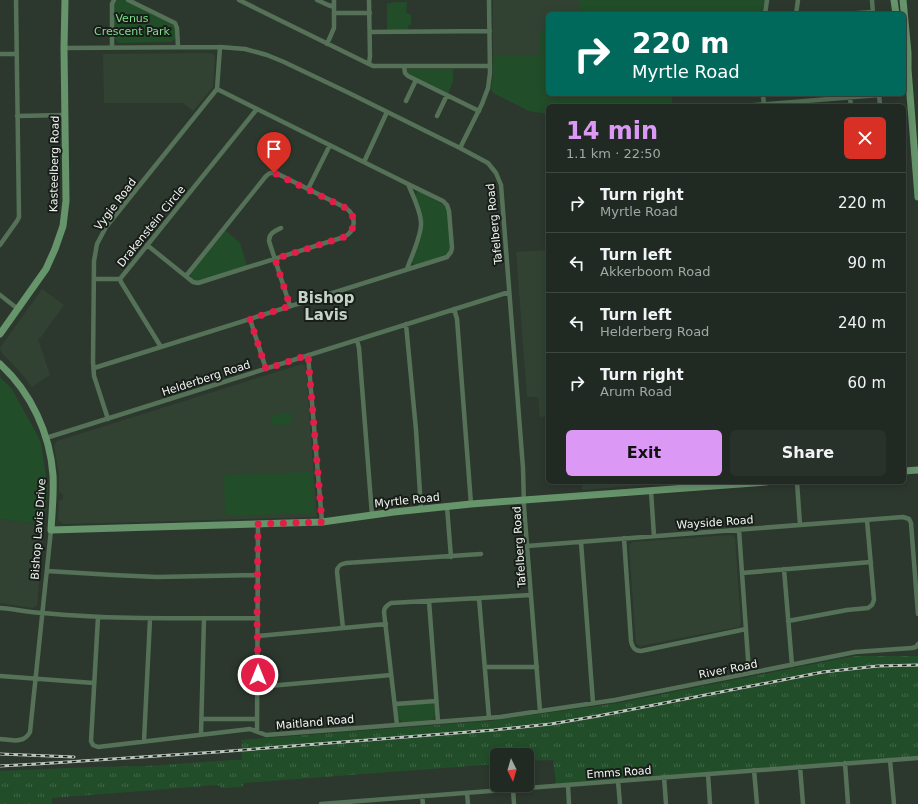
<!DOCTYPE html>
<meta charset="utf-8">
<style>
:root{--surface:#212a22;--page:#29322a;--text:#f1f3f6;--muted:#a2a7a5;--line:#3e4640;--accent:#db99f5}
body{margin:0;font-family:"DejaVu Sans",sans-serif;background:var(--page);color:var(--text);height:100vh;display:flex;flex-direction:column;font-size:15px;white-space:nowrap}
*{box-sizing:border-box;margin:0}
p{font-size:13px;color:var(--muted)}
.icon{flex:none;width:22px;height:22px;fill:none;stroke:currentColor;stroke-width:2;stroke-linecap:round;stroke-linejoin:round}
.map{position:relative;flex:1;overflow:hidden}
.drawer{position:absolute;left:546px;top:104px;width:360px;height:380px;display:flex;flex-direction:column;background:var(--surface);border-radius:6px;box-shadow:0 2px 10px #0003,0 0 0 1px var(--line)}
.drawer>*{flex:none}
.hud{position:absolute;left:546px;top:12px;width:360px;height:84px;border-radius:6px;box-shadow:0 2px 10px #0003,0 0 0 1px var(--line);background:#00695c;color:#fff;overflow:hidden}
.needle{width:26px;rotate:175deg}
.tools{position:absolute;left:490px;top:748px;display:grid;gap:8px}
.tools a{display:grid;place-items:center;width:44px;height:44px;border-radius:6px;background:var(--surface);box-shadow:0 2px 10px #0003,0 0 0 1px var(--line);font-size:20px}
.pin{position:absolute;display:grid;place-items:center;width:34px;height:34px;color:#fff;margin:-41px -17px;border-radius:50% 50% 50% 0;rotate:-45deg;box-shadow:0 0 4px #0007}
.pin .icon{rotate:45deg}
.me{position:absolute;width:44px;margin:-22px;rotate:0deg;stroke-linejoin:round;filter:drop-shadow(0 0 3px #0008)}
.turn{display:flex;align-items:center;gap:14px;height:84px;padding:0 20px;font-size:18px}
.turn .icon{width:52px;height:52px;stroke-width:2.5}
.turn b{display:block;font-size:28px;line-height:34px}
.round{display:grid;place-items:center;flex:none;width:42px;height:42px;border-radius:6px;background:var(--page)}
.overview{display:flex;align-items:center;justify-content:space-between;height:68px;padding:0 20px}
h1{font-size:24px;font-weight:700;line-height:30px;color:var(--accent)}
.cta{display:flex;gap:8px;margin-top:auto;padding:8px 20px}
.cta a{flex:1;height:46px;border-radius:6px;background:var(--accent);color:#111;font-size:16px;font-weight:700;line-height:46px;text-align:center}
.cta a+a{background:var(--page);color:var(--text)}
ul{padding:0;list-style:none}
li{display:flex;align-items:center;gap:12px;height:60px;padding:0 20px;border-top:1px solid var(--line)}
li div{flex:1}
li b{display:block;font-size:15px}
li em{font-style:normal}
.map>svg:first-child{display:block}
.built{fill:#314233}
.grass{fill:url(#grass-tufts)}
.green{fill:#224d29}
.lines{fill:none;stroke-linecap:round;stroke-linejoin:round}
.street{stroke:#557258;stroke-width:4.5}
.secondary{stroke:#66946b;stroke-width:7}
.rail-casing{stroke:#bdc6be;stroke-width:3}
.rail{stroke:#181d19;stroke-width:1.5;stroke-dasharray:4.5;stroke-linecap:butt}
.route{stroke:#e11d48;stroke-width:7;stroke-dasharray:0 12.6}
.labels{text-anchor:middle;stroke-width:4;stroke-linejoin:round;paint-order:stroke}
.park-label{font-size:11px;fill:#7ede8b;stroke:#181d19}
.street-label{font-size:11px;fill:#f0f7f0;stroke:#181d19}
.district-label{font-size:15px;font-weight:bold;fill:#c5d3c6;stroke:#181d19}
</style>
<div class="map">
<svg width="918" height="804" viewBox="0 0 918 804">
<defs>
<pattern id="grass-tufts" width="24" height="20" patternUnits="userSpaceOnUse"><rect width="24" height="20" fill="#224d29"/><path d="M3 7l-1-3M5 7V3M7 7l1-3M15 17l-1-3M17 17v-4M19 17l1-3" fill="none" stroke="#426748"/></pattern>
</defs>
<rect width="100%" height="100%" fill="#2c382d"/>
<path class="built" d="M493,0H580V14H548V30L541,31L540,33V56H493Z
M211,53L215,56L213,87L193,111L183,103H104L103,54Z
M548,250V416L540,417L538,397H527L516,252Z
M42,289L64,305L41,337L38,339L50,375L32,387L21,373L1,352L0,348Z
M302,364L305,366L306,370L317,517L63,524L58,520L59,501L63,499V494L59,492V474L54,446L57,441Z
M582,482H661L660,484L582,490Z
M0,519L44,525L37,605L33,608L0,603Z
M731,535L735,538L741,623L739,627L640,646L636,643L629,546L632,542Z"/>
<path class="grass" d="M854,656H918V756L556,784L553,760L527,761V755H497V764L244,783L242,787L222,788L218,785L52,798V804H0V771L92,767L148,766L231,760H242L241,740L490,721L619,703Z"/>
<path class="green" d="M117,0H124L173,24L175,28V39L171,42L119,43L114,38V5Z
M580,0H765L762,14H580Z
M395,2H407L406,12L411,15V25H408V30H387V4Z
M548,30V94H673L672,95V106H548V114L529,111L493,93L491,89L493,76V56H540V33L541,31Z
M407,69H453V81L448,94L407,73Z
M418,192H420L444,205L447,211L450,249L449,252L445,255L416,265H414L412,261L421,234L415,196L416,194Z
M225,230L240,243L247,266L196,282L191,278V273Z
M0,377L12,389L39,438L41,444L48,488L44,525L0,519Z
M292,413V424L272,425L271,415Z
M313,472L314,513L225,516L224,475Z
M434,703C435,709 437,716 432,720L404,722C397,721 398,713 397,706L398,705Z"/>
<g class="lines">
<path class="street" d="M128,0L175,23L177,28L178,47
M239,0L373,66H490
M317,0L328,5L334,7
M872,0L873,14
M335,13H370
M765,14L767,0
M796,14L798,0
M844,14L873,12
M370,32L490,31
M327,44L334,28V0
M64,48L220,47L245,49L267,55L284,62L347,92L460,148L488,163L496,173L501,185L523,468L524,507L540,711
M112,48V4L114,0
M0,54H17
M369,64L370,56L369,0
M404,66L405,73L408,76L479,111
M217,89L408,184C413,196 420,209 421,222C422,235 411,257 407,269
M763,94L764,106
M879,94L880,106
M850,98L851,106
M406,101L416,80
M744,106L879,95
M17,116L65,115
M437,116L447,95
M460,148L482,104L488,88L490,73L489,0
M364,162L387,112
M308,189L330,145
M281,228C275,231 269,233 269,241L290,306
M0,245L17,221L19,217L16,0
M147,245L193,282L198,283L344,237C356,231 357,216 346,208L276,173H270L266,176L186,276
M94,279H120
M120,279L257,109
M120,279L121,282L161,347
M0,295L18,309
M454,309L457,319L471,504
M250,319L266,369
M406,324L416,430L421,509
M357,340L359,348L372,515
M308,355L322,522
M94,368L447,257L451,252L452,248L449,211L447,205L443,201L408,184
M108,419L96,382L94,376L93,362L94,261L97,244L106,227L217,89L220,47
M46,438L509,292
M797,482L800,525
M651,491L654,536
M447,507L451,557
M739,530L749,673
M624,538L631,641C632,647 634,651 641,651L746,629
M581,542L593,703
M527,546L903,517L909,519L911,523L918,614
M784,569L792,665
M47,571L113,575L157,577L257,575
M742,573L871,562
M479,598L489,718
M429,601L438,722
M0,608C14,609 28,612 43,613C114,620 185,618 257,618
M98,617L91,741L93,745L98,747L250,729L266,735L500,717L615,700L855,652L912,648L916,647L918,644
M788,621L847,610L868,608L872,605L874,600L867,520
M343,628L337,572C337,566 340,564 346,563L481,554
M258,636L386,624
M485,667H537
M0,676L94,683
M258,687L391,675
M395,704L436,701
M202,719H257
M397,725L384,612C384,607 387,605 391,603L531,595
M257,731L258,524
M201,734L204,618
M0,739C11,740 24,744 30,732L51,530
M144,741L150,619
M890,760L894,804
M845,763L848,804
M800,767L803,804
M754,770L757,804
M708,774L710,804
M664,777L666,804
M618,781L620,804
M568,785L569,804
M513,789L514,804
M467,793L468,804
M422,796L423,804
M321,804L918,758"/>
<path class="secondary" d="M894,0L896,14
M903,0L908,53V69L918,197
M0,334L46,269L55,249L63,226L66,201L64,48L65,0
M0,364C31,392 50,434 53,475C54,493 52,512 51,530L322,522L394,512L471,504L524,500L766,482
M904,471L918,470"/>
<defs>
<path id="rail" d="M0,754L74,757
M0,766L37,764L217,752L494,730L551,724L598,716L823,672L878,666L918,665"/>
</defs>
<use href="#rail" class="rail-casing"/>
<use href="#rail" class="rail"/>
</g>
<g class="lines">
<path class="route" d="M258,675L257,618L258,524L322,522L308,355L266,369L250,319L290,306L275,259L344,237C356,231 357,216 346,208L274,173"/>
</g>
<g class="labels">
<g class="park-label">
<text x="132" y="22">Venus<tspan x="132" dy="13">Crescent Park</tspan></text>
</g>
<g class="street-label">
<text transform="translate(54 164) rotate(-89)" y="4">Kasteelberg Road</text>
<text transform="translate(115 204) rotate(-53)" y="4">Vygie Road</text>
<text transform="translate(494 224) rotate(-96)" y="4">Tafelberg Road</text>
<text transform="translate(151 226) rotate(-51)" y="4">Drakenstein Circle</text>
<text transform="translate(206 378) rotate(-18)" y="4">Helderberg Road</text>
<text transform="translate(407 500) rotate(-6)" y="4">Myrtle Road</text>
<text transform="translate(715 522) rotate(-4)" y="4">Wayside Road</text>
<text transform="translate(38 529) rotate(-86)" y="4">Bishop Lavis Drive</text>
<text transform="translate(519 547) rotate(-94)" y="4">Tafelberg Road</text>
<text transform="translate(728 669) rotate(-11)" y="4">River Road</text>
<text transform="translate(315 722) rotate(-5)" y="4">Maitland Road</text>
<text transform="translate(619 772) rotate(-4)" y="4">Emms Road</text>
</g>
<g class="district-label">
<text x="326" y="303">Bishop<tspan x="326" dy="17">Lavis</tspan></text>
</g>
</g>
</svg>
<div class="tools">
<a><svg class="needle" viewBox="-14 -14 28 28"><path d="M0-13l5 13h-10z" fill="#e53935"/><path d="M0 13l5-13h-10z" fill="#a2a7a5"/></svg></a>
</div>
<div class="pin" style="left:274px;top:173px;background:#d93025"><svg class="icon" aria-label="arrive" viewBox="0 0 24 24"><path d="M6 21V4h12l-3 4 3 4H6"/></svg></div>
<svg class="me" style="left:258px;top:675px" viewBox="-20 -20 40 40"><circle r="17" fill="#e11d48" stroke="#fff" stroke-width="3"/><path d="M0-11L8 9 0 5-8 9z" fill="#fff"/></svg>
<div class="hud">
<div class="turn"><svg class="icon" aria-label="right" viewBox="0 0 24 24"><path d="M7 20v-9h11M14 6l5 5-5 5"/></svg><div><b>220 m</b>Myrtle Road</div></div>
</div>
<section class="drawer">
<div class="overview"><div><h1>14 min</h1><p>1.1 km · 22:50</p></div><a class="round" style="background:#d93025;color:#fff"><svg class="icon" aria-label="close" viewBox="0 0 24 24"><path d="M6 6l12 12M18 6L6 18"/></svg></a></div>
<ul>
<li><svg class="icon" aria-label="right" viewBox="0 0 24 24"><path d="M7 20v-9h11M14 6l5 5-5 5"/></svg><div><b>Turn right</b><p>Myrtle Road</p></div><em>220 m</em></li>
<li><svg class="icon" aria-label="left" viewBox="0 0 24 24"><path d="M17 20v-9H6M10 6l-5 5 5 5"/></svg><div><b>Turn left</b><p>Akkerboom Road</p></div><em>90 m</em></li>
<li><svg class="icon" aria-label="left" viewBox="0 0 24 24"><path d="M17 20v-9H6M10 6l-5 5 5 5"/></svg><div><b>Turn left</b><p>Helderberg Road</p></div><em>240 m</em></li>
<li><svg class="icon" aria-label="right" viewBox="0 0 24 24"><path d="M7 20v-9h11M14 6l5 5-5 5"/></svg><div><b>Turn right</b><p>Arum Road</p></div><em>60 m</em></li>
</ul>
<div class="cta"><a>Exit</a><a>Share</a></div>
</section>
</div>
